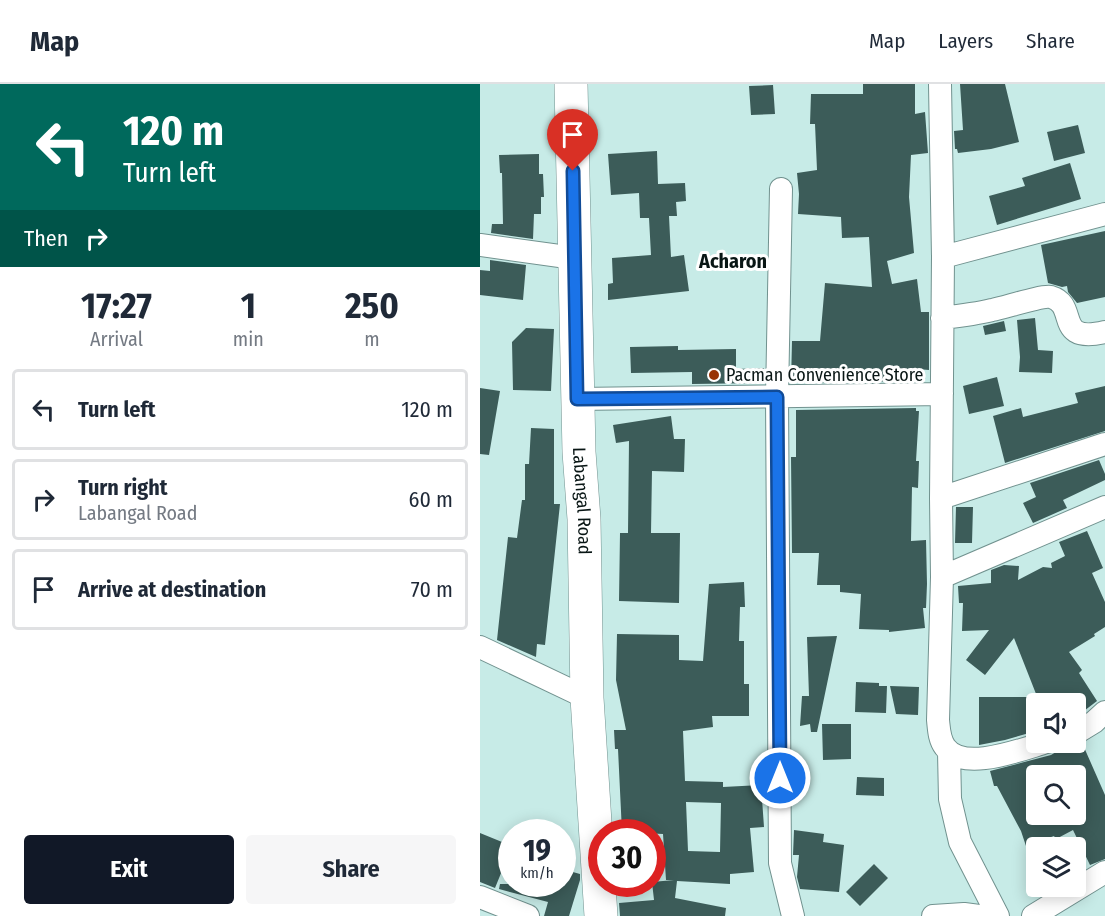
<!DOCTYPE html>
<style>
:root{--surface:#fff;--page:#f6f6f7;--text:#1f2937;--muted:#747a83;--line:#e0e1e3;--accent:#111827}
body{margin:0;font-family:"Fira Sans Condensed",sans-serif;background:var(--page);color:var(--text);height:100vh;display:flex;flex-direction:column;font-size:22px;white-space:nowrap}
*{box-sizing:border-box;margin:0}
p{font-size:20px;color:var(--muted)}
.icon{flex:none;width:33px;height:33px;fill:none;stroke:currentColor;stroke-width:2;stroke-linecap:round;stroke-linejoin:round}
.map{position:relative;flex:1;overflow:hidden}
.drawer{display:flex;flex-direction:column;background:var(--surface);width:480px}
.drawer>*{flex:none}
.hud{background:#00695c;color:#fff;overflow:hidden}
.fabs{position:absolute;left:546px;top:609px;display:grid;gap:12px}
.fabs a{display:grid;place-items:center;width:60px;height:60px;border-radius:6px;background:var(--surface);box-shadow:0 3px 15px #0003;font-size:30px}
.speed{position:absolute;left:18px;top:735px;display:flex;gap:12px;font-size:30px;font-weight:700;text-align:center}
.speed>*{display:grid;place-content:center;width:78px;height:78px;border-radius:50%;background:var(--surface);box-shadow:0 3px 15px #0003;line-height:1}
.speed small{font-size:15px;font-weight:400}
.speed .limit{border:9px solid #d22;background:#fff;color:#111}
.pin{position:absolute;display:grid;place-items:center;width:51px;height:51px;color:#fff;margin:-62px -26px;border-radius:50% 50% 50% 0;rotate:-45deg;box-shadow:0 0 6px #0007}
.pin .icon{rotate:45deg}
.me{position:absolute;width:66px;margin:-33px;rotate:0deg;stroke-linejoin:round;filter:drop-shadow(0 0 4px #0008)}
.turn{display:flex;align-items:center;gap:21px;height:126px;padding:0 24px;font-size:27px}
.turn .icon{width:78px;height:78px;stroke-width:2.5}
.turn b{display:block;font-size:42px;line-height:51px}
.then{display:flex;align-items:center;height:57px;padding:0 24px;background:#0003;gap:12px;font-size:22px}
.eta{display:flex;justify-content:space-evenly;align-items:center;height:102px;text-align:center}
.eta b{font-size:36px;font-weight:700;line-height:42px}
.cta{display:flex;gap:12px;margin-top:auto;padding:12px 24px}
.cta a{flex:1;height:69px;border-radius:6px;background:var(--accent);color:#fff;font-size:24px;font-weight:700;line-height:69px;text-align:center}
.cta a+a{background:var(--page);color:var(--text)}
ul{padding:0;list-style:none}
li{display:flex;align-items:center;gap:18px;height:81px;margin:0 12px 9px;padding:0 12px;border:3px solid var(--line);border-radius:6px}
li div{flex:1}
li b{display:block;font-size:22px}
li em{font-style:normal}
header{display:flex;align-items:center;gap:36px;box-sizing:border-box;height:84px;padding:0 30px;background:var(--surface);border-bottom:2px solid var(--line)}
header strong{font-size:28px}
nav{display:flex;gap:33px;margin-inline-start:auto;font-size:21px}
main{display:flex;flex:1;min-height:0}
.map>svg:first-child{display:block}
.building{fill:#3c5c59;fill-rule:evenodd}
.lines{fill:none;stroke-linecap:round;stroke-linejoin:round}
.minor-casing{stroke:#71928f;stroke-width:24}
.secondary-casing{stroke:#71928f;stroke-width:34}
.minor{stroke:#fff;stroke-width:22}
.secondary{stroke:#fff;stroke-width:33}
.route-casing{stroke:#114b97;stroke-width:15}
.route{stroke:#1a73e8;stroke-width:10}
.poi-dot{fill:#983305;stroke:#fff;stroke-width:2}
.labels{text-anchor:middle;stroke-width:6;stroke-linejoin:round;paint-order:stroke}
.poi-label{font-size:18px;fill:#091615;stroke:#fff;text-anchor:start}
.street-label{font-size:18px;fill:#091615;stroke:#fff}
.neighbourhood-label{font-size:20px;font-weight:bold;fill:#091615;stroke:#fff}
</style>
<header>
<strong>Map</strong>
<nav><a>Map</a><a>Layers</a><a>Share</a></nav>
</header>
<main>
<section class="drawer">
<div class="hud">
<div class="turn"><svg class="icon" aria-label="left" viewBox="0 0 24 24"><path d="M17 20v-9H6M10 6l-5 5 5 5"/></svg><div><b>120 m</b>Turn left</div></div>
<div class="then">Then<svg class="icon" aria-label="right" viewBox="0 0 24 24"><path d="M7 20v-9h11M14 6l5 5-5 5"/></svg></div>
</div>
<div class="eta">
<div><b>17:27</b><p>Arrival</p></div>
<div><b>1</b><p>min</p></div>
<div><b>250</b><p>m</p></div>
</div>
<ul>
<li><svg class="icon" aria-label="left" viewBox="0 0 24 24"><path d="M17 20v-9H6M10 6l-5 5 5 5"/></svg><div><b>Turn left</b></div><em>120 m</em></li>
<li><svg class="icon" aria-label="right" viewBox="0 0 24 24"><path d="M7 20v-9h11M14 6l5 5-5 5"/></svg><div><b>Turn right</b><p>Labangal Road</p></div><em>60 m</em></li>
<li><svg class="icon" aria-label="arrive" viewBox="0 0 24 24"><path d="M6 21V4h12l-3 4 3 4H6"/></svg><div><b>Arrive at destination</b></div><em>70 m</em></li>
</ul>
<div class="cta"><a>Exit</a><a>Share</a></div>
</section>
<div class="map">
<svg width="625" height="832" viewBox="0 0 625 832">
<rect width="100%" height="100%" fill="#c7ebe7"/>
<path class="building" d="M383,0H435V30L445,28L448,69L431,71L429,113L434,169L407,177L412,200L437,195L441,228H449V286L437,285V297L311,299L312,257H340L345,199L392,203L389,153L362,154L361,133L318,130L319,110L317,89L337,86L335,40H330L331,10H383Z
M480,0H525L539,58L511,65L478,69L477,65H475L474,47L483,46Z
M293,1L295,30L271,31L269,2Z
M598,41L605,69L574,77L567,48Z
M177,67L178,100L205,99L206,117L196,118L197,132H189L191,173L204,171L209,207L128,216V200L133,199L132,174L171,171L169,134H160L159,109L131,111L128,70Z
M59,70V90H63L64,113H61V130H54L53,155L11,149L12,140H23L22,89H20L19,71Z
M590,79L601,115L517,141L509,112L545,102L542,94Z
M625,147V213L597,219L588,208L587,202L582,203L568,199L561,161Z
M10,176L46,181L43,216L0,211V186L10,187Z
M555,234L558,266L573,267L572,289L539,288L540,273L537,236Z
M524,237L526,247L505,251L503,242Z
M46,244L74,245L71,307L33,306L32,258Z
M198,262V266L256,265V285L284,284V299L212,300V288L151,289L150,263Z
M517,293L524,322L489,330L483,302Z
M625,302V347L525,379L513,332L541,324L543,333L598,319L595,309Z
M0,304L20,307L9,371L0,370Z
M436,324V327H439L436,377H439L438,404L432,403L431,457L446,456L447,500L446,524H443L445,544L409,548V546L379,545L381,510L360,508V501H337L339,469H312L311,373H316V326Z
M191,332L194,355H205L204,388L172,387L171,449H200L199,519L139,517L140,449H148L149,357L136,359L133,341Z
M51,344L74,345V420H80L65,561L57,560L56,573L17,556L28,453L37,454L42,416H45V380H49Z
M619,376L625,390V396L583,416L587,424L553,439L543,419L556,413L550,399Z
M476,423H493L492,459H475Z
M607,447L623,484L612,489L625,518V543L614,550L615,552L589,568L602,586L599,589L617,617L596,633V620H560L534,554L505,591L486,576L509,546L482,547L483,519H479L478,502L511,499V486L524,481L539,482L538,496L563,483L572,484L571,479L585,472L579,458Z
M264,498L265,523H260L259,557H264V600H269V632H232L233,643L203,647L205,697L243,698V703L281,701L284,743L270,744L274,788L250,790V800L197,797L195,814L246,824L245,832H140L139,819L174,816L172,798L194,796H186L183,750L142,748L138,665H135L134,646H146L136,596L137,550L199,551V576L223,577L229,500ZM206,718L241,719L240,768L208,767Z
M357,552L337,648H331L330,640L320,642L322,612H329L327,553Z
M376,598L399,599V602H407L406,629L375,628Z
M410,602L439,603L438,631L416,630Z
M499,613H556V647L525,656L499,661Z
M342,640H371V675L343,676Z
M587,659L596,662L603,661L625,711V775L610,781L593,746L576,755L574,752L546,762L541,747L517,702H514L510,687L571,671L576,668L580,662ZM583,682L587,692H596V730H556V692H563Z
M377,693L404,694V712L376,711Z
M314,746L344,750L343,758L364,761L359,808L320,805L317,793L319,771H313Z
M0,749L32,762L15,804L0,798Z
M394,780L408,794L380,822L366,808Z
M82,785L100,790V796L89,832H64L68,818L19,805L20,800H82Z"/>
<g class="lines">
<defs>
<path id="minor" d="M460,0L463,173L461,414L462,493L458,636C459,645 459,655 465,663C483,689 542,665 567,658
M301,105L297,313L300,779L313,832
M0,161L94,174
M463,173L625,130
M462,234C479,232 496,230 512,226C524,224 562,211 571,213C599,221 573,260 625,248
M97,315L462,310
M461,414L625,360
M462,493L625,423
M0,563L107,614
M596,649L614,638L625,628
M469,668L470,715L480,758L518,832
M0,813L48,832
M453,832L484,830L499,832
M553,832L625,788"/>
<g id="secondary">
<path id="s1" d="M91,0L99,368L104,435L107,614L121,832"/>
</g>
</defs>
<use href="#minor" class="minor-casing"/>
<use href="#secondary" class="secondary-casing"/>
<use href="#minor" class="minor"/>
<use href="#secondary" class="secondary"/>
</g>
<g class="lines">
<defs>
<path id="route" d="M93,87L97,315L297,313L300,694"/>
</defs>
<use href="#route" class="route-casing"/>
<use href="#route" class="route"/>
</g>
<circle class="poi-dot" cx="234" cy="291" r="6"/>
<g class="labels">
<g class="poi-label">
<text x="246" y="297">Pacman Convenience Store</text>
</g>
<g class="street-label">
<text dy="6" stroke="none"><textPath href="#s1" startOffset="417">Labangal Road</textPath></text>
</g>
<g class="neighbourhood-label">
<text x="253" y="184">Acharon</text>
</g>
</g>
</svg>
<div class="fabs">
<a><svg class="icon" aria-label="sound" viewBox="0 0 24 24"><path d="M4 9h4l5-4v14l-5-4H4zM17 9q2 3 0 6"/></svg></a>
<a><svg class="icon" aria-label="search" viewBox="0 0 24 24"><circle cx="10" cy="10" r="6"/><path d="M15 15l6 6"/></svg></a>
<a><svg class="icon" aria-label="layers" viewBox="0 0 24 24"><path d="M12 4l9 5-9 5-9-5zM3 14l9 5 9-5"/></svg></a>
</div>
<div class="speed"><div>19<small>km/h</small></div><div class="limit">30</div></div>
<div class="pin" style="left:93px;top:87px;background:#d93025"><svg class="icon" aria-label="arrive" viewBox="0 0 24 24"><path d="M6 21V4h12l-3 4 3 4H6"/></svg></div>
<svg class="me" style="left:300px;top:694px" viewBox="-20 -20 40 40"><circle r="17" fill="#1a73e8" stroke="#fff" stroke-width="3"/><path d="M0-11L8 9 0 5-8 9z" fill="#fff"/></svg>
</div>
</main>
